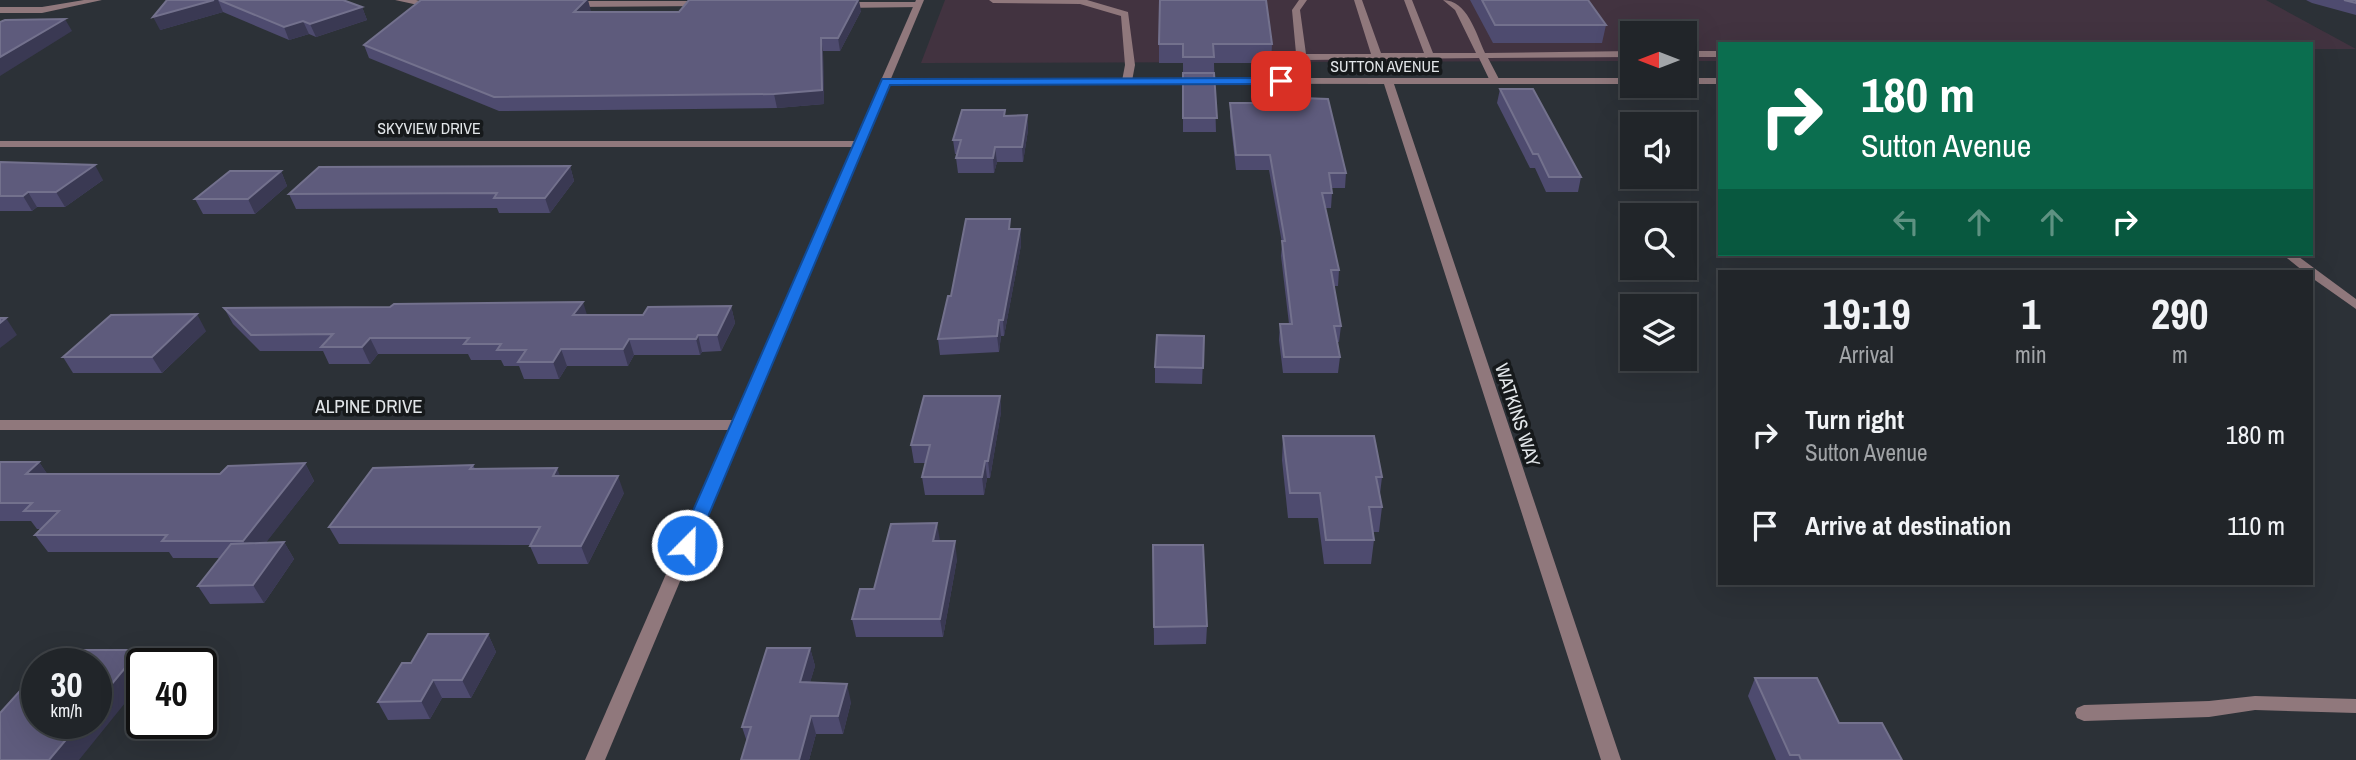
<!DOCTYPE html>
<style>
:root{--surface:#212529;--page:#2d3135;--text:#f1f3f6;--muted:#a2a5a8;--line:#3e4246}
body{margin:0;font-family:"Archivo Narrow",sans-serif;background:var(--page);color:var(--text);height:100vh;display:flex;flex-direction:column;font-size:26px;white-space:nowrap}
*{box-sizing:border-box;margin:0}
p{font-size:23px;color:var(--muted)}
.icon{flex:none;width:38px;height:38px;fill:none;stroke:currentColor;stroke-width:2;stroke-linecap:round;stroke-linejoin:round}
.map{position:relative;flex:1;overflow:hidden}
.details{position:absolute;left:1718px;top:270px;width:595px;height:315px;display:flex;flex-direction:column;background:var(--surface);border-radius:0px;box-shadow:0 7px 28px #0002,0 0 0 2px var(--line)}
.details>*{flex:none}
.top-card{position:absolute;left:1718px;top:42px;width:595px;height:214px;border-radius:0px;box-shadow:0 7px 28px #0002,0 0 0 2px var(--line);background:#0b6e4f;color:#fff;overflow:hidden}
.needle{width:46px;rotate:270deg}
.tools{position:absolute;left:1620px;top:21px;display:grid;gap:14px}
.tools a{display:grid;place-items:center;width:77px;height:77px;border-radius:0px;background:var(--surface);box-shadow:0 7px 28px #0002,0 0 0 2px var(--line);font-size:35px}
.speed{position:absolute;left:21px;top:648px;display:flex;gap:14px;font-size:35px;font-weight:700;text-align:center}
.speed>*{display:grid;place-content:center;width:91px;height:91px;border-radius:50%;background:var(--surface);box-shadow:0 7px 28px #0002,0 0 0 2px var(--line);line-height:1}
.speed small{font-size:18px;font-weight:400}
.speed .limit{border:4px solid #111;border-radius:10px;background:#fff;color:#111}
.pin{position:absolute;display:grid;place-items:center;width:60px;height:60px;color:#fff;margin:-30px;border-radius:14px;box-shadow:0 4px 10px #0006}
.me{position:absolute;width:77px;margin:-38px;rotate:23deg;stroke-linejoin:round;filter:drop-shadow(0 0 5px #0008)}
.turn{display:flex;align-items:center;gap:24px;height:147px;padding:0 28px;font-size:32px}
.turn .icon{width:91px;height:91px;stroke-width:2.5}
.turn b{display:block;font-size:49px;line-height:60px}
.lanes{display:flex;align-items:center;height:66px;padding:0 28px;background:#0003;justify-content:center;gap:35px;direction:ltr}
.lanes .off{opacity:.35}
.eta{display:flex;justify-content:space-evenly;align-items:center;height:119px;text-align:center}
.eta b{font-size:42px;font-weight:700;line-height:49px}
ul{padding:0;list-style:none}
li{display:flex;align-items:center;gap:21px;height:91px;padding:0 28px}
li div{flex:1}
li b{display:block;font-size:26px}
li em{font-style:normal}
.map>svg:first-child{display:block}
.education{fill:#423340}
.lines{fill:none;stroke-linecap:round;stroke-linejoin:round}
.service{fill:#90787c;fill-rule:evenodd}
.minor{fill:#90787c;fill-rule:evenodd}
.tertiary{fill:#90787c;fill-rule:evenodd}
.wall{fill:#4e4b6f}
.shaded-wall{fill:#3a3953}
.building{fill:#5e5b7c;stroke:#73718d;stroke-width:2}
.route{fill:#1a73e8;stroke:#114b97;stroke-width:2}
.labels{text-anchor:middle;stroke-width:7;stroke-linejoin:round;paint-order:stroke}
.far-street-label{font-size:16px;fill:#e2e6e9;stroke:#16191b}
.street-label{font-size:19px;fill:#e2e6e9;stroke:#16191b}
</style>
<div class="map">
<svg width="2356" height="760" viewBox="0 0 2356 760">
<rect width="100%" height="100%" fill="#2c3137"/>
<path class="education" d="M945,0H2266L2356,49H2312V44H1720V61H1685V33H1633V61L921,63Z"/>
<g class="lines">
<path class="service" d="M989,0H1087L1128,12L1135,65L1132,81L1127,84L1122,81L1125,65L1121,16L1080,4L993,3Z
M1299,0H1307L1300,10L1306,54H1371L1354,0H1362L1381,53H1424L1404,0H1412L1433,53H1476L1455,10L1443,0C1467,0 1476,33 1485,53L1633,51V57L1488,58L1500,81L1495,84L1490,81L1479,58L1306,60L1312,81L1307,84L1302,81L1297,64L1292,10Z
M1685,51H1720V57H1685Z
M2255,696L2356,699V713L2255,710L2209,717L2084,721L2077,718L2075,713L2077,708L2084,705L2209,701Z"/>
<path class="minor" d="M84,0H102L42,13H0V7H42Z
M395,0H416L436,5L432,8Z
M702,1L705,2V6L572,7L568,4L572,1Z
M918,2L921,3V7L841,8L837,5L841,2Z
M886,78H1633V84H1394L1621,760H1601L1384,84L883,83V79Z
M1685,78H1720V84H1685Z
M0,141H859L864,144L859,147H0Z
M2282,254H2295L2356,299V309L2312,278V271H2303Z
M0,420H738L745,425L738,430H0Z"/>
<path class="tertiary" d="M916,0H924L605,760H585Z"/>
</g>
<path class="wall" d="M167,0H343L362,7L367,20L316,37L309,34L289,40L223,12L160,30Z
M1470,0H1588L1606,25L1602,43H1493Z
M2306,0H2356V15L2312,3Z
M591,11L590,12L861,11L840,51H823L824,104L777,108L499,111L369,58L364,45Z
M1159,44H1272L1271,63H1214L1216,132H1183V63H1159Z
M1500,89L1581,177L1578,192H1546L1535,168H1530L1497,103Z
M1274,97L1346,173L1345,188H1331L1332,193L1331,208H1325L1339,270L1338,286H1334L1341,326L1339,342H1337L1340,357L1338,373H1283L1279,340L1280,324H1289L1281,256L1282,243L1269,170H1236L1230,117V103H1274Z
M1005,110V116L1027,115L1028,130L1023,162H997L994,173H958L956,158L957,154H955L953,140Z
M0,162L103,180L65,207H37L32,211H0Z
M570,166L574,181L550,213H499L497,208L296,209L289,194Z
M281,171L287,186L255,214H203L195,199Z
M1011,229H1020L1021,245L1004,336H1001L999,352L940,355L938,339L951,296Z
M731,306L735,323L721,351L702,352L700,355H634L628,366H567L559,379H524L519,366H504L501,360H471L468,354H378L370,364H329L323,351H260L233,324L224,308L587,315H643Z
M206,331L162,373H73L63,357Z
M1204,336L1202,384L1155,383V367Z
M1000,396L1001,412L990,478H987L984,495H925L922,477L926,463H914L911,445Z
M1283,436L1382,477L1380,494L1382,507L1379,532H1373L1374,540L1371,564H1324L1318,518H1288L1282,460Z
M0,462H39L47,474H220L305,463L314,481L266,542H284L294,559L264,603L210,604L198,586L220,558H173L169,552H48L35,535L41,529H37L31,521H0Z
M473,465L475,469L560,476L624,493L588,564H538L530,546L531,545L339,544L329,527Z
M940,541L957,559L943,637H856L852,619L874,589Z
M1153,545L1207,626L1206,644L1154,645Z
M488,634L496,652L471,698H442L430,719L388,720L378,702L411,663Z
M810,648L815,666L810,682L851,702L843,734H816L809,760H741L747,742L742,727Z
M1755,678L1839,723L1902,760H1776L1748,696Z"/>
<path class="shaded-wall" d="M214,0H218L223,12L160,30L153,17Z
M586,0H588L591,11L578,24L574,12Z
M858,0H859L861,11L840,51L838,38Z
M362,7L367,20L316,37L310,24Z
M65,19L72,31L0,76V57Z
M303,21L309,34L289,40L284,27Z
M821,38L823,51L824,104L777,108L774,94Z
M1027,115L1028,130L1023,162L1022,147Z
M995,147L997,162L994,173L993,158Z
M95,165L103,180L65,207L56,192Z
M570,166L574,181L550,213L545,198Z
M281,171L287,186L255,214L248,199Z
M28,192L37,207L32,211L23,196Z
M1020,229L1021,245L1004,336L1003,320Z
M583,302L588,318L573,315Z
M731,306L735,323L721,351L717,335Z
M197,314L206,331L162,373L152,357Z
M6,318L17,335L0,348V323Z
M999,320L1001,336L999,352L997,336Z
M698,335L702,352L700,355L696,339Z
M370,338L378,354L370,364L362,347Z
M629,339L634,355L628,366L623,349Z
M561,349L567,366L559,379L553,362Z
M1000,396L1001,412L990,478L988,461Z
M985,461L987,478L984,495L982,477Z
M39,462L51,479L26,474Z
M305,463L314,481L254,558L243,541Z
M557,468L564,486L553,476Z
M618,476L624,493L588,564L581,546Z
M937,523L940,541H933Z
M955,541L957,559L943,637L940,619Z
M284,542L294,559L264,603L253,585Z
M488,634L496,652L471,698L462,680Z
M810,648L815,666L805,700L800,682Z
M140,650L150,663H142V682L79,760H49L80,723H96V703Z
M433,680L442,698L430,719L421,701Z
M847,684L851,702L843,734L838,716Z
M811,716L816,734L809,760H799Z"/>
<path class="building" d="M167,0H214L153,17Z
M219,0H343L362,7L310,24L303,21L284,27Z
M421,0H586L574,12H679L689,0H858L838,38H821L822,90L774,94L494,97L364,45Z
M1160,0H1266L1272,44H1213L1214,57H1183V44H1159Z
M1482,0H1588L1606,25H1495Z
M2344,0H2356V3Z
M65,19L0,57V22L5,20Z
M1183,73H1214L1217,118H1183Z
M1500,89H1533L1581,177H1549L1538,154H1533Z
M1274,97L1328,99L1346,173H1329L1332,193H1322L1339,270H1331L1341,326H1334L1340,357H1284L1280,324H1292L1282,241H1285L1270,155H1236L1230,103H1275Z
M962,110H1005L1004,116L1027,115L1022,147H995L993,158H956L961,140H953Z
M0,162L95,165L56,192H28L23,196H0Z
M570,166L545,198H494L497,193L289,194L319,167Z
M230,171H281L248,199H195Z
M966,219H1010L1009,229H1020L1003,320H999L997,336L938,339L948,296H951Z
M583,302L573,315H643L648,307L731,306L717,335H698L696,339H629L623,349H561L553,362H518L526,350H497L501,344H464L469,338H370L362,347H321L333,334L251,335L224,308L390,307L394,304Z
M197,314L152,357H63L111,315Z
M0,318H6L0,323Z
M1157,335L1204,336L1203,368L1155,367Z
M924,396H1000L988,461H985L982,477H922L930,445H911Z
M1283,436H1374L1382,477H1376L1382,507H1369L1374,540H1326L1320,493H1290Z
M0,462H39L26,474H220L228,466L305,463L243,541H162L167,535H35L59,511H24L32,503H0Z
M473,465L470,469L557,468L553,476H618L581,546H530L540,527H329L373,468Z
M937,523L933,541H955L940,619H852L860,589H874L891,524Z
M284,542L253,585L198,586L231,544Z
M1153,545H1203L1207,626L1154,627Z
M428,634H488L462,680H433L421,701L378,702L402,663H411Z
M767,648H810L800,682L847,684L838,716H811L799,760H741L751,727H742Z
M56,650H140L96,703V663H44Z
M37,672V723H80L49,760H0V713Z
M1755,678H1817L1839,723H1882L1902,760H1801L1799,755H1790Z"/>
<path class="route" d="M1281,78L1287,81L1285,84L890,85L696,545L693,549H680L678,545L882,79Z"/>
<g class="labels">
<g class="far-street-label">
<text x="1385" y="72">SUTTON AVENUE</text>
<text x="429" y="134">SKYVIEW DRIVE</text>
</g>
<g class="street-label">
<text x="369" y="413">ALPINE DRIVE</text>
<text transform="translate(1518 415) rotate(72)" y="7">WATKINS WAY</text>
</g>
</g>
</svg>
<div class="tools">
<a><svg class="needle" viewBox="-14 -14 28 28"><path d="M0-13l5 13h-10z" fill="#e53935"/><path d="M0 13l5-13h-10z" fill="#a2a5a8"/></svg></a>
<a><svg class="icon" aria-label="sound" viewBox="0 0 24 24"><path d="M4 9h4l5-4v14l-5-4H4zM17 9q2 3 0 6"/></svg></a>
<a><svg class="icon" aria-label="search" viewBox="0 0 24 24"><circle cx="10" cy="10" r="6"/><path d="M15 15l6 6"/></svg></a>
<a><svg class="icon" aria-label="layers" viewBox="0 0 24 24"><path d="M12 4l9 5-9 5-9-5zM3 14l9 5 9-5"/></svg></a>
</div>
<div class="speed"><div>30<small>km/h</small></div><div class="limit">40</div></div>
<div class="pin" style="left:1281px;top:81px;background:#d93025"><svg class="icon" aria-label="arrive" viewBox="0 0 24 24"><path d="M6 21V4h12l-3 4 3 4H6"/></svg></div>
<svg class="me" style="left:687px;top:545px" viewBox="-20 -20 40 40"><circle r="17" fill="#1a73e8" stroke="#fff" stroke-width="3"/><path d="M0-11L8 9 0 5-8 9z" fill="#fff"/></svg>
<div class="top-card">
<div class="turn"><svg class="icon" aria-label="right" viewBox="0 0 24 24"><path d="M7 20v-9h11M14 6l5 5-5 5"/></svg><div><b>180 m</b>Sutton Avenue</div></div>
<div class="lanes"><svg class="icon off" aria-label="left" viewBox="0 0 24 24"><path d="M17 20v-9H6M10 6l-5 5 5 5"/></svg><svg class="icon off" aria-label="ahead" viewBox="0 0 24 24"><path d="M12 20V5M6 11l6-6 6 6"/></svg><svg class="icon off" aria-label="ahead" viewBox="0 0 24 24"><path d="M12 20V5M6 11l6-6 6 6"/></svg><svg class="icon" aria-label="right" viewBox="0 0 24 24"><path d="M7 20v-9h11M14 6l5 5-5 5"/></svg></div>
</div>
<section class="details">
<div class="eta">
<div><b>19:19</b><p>Arrival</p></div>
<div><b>1</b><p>min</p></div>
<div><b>290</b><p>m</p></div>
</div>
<ul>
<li><svg class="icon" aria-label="right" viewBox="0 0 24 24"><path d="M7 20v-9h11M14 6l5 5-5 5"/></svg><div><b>Turn right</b><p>Sutton Avenue</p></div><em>180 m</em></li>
<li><svg class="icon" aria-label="arrive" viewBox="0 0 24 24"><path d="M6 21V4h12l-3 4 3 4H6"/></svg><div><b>Arrive at destination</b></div><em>110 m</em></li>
</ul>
</section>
</div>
